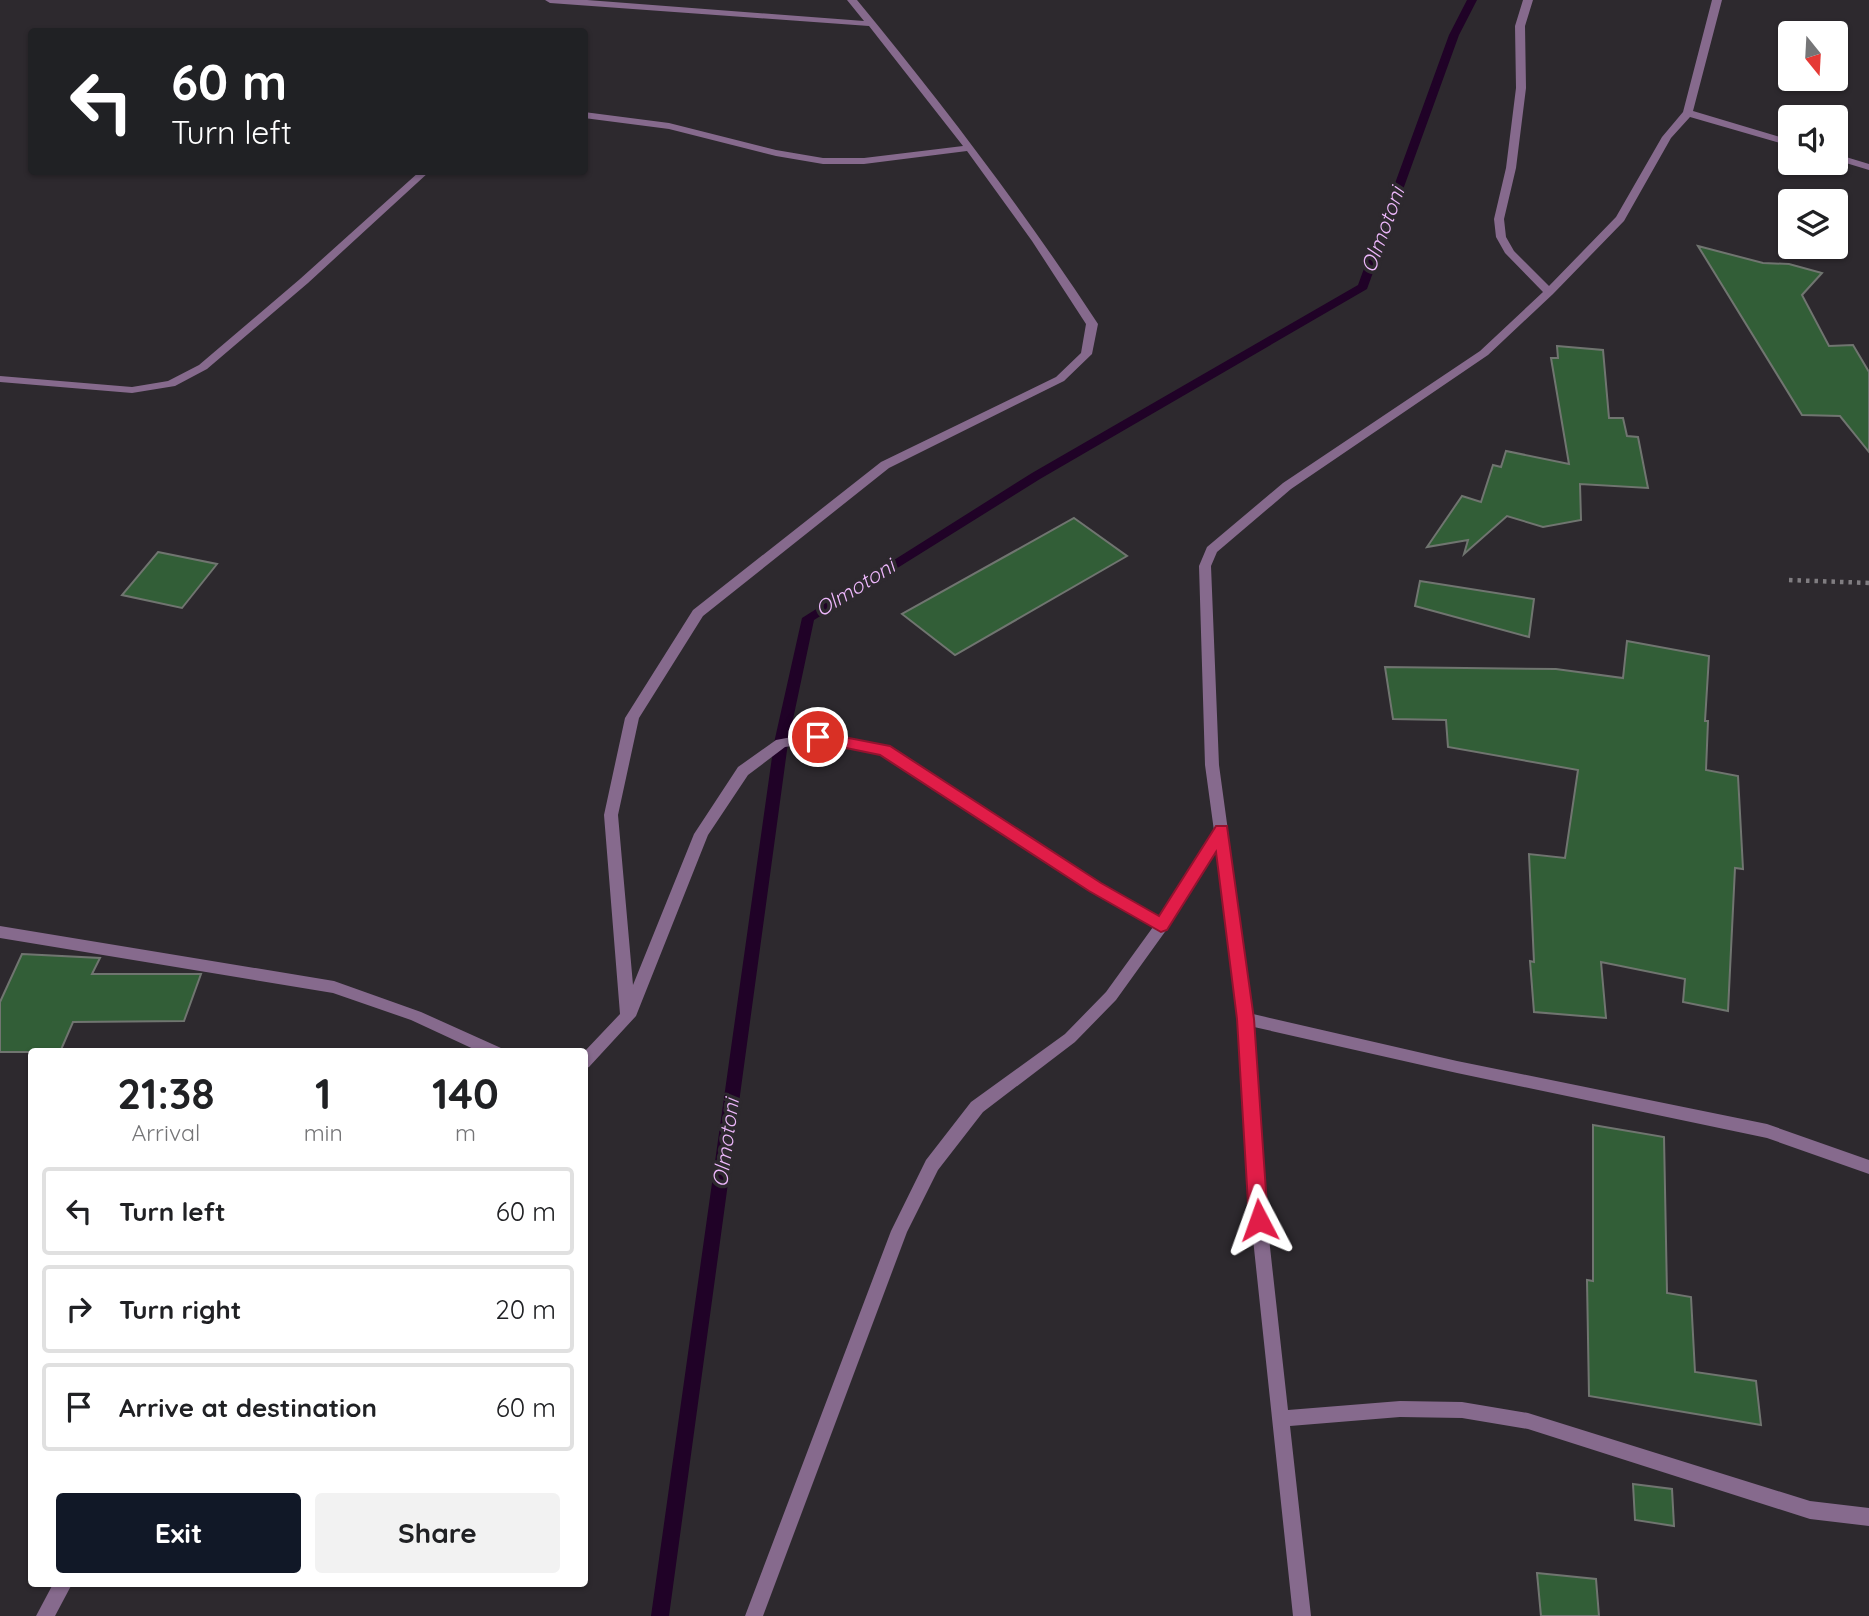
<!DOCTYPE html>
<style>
:root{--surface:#fff;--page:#f2f2f2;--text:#202124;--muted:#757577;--line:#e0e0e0;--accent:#111827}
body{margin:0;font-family:Quicksand,sans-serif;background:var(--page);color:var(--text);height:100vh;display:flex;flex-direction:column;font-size:26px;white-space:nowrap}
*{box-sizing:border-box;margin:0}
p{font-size:23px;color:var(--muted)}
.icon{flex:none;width:38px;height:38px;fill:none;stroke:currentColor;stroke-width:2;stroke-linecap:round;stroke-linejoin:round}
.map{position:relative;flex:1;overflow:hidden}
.drawer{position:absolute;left:28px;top:1048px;width:560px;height:539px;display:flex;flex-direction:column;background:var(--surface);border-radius:7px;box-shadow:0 2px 5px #0004}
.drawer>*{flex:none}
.banner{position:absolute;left:28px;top:28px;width:560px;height:147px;border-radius:7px;box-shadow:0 2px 5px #0004;background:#202124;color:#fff;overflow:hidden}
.needle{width:46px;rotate:162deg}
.tools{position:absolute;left:1778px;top:21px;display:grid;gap:14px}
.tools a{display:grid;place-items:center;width:70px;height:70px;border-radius:7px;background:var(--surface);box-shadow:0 2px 5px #0004;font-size:35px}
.pin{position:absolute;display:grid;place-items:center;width:60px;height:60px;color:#fff;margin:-30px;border:4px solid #fff;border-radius:50%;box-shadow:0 2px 7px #0007}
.me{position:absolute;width:77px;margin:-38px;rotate:356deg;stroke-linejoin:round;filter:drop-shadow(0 0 5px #0008)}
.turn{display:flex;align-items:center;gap:24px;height:147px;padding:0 28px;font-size:32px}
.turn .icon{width:91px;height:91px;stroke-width:2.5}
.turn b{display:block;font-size:49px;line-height:60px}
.eta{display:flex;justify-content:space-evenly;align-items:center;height:119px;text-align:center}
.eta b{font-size:42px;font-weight:800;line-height:49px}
.cta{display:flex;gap:14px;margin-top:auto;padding:14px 28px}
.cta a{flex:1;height:80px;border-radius:7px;background:var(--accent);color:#fff;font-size:28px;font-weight:800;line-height:80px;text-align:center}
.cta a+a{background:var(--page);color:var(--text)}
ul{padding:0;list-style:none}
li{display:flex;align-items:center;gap:21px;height:88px;margin:0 14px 10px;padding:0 14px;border:4px solid var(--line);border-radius:7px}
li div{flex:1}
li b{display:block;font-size:26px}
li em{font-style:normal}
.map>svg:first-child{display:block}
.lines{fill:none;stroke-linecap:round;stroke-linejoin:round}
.stream{fill:#200227;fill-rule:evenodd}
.building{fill:#325e37;stroke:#707570;stroke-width:2}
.path{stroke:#807d81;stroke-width:4.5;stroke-dasharray:3.5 5;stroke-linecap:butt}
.street{fill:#866a8d;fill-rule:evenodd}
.route{fill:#e11d48;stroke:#92132f;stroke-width:2}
.labels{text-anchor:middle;stroke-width:7;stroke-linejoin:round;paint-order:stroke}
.water-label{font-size:21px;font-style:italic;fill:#edb7fb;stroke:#2d292e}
</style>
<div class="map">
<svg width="1869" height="1616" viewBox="0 0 1869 1616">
<rect width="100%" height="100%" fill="#2d292e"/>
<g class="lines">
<path class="stream" d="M1467,0H1477L1459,35L1367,289L1040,479L814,620L788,743L669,1616H651L774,743L802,618L1032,473L1358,285L1449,35Z"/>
</g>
<path class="building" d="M1698,246L1763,263L1789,264L1822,273L1802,295L1829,346L1853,345L1869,372V452L1840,416L1802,415Z
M1557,346L1603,350L1609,418H1623L1627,436L1638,437L1648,488L1580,484L1581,520L1543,527L1507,516L1464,554L1468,540L1427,547L1462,496L1481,502L1493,465L1501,467L1506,451L1569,464L1551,358H1558Z
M1074,518L1127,556L955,655L902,614Z
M158,552L217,564L182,608L122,595Z
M1420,581L1534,599L1529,637L1415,606Z
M1627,641L1709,656L1705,721H1708L1706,770L1738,776L1743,869L1735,868L1728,1011L1683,1002L1685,979L1601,962L1606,1018L1534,1012L1530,961L1534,962L1529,854L1565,858L1578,770L1448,747L1446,720L1393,719L1385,667L1556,669L1623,678Z
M22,954L100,958L92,974H201L184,1021L73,1022L60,1052H0V1002Z
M1593,1125L1664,1137L1667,1293L1691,1297L1695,1372L1756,1381L1761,1425L1589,1396L1587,1280L1593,1281Z
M1633,1484L1672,1489L1674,1526L1635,1520Z
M1537,1573L1596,1579L1599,1616H1541Z"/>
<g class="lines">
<path class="path" d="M1789,580L1869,583"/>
<path class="street" d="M545,0H587L864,21L847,0H857C942,103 1024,211 1098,324L1092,354L1064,381L889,468L703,616L639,718L618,815L633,985L694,834L738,767L776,740L818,732L890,747L1100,883L1160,917L1214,831L1205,765L1199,566L1207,547L1283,483L1480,351L1543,292L1505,253L1496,237L1494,219L1506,168L1516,88L1515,26L1523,0H1533L1525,26L1526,88L1516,168L1504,219L1506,237L1514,251L1549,286L1616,217L1662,137L1683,112L1712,0H1722L1693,111L1790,140V146L1690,117L1671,138L1624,221L1553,294L1488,355L1291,489L1217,552L1211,566L1219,765L1253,1014L1457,1061L1767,1124L1869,1160V1174L1767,1138L1457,1073L1254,1027L1267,1220L1288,1410L1400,1401L1462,1402L1528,1413L1810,1501L1869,1508V1526L1810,1519L1528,1429L1462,1418L1400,1417L1290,1426L1311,1616H1293L1251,1220L1238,1019L1216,851L1167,929L1116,1000L1075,1042L983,1112L938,1170L907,1232L763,1616H745L891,1231L926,1160L971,1102L1065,1034L1106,992L1153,927L1090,891L881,754L818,742L785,747L748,775L708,835L636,1016L589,1067L584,1069V1052L620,1014L604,815L625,718L693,610L881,462L1056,377L1081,353L1086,324L1032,241L967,151L864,164H823L776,156L669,129L584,118V112L669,123L776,150L823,158H864L963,146L869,26L550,3Z
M1836,154L1869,164V170L1836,160Z
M419,172H429L308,283L207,369L175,386L132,393L0,382V376L132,387L168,381L199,365L300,279Z
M0,926L334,981L421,1012L501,1048L504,1052H480L411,1020L333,993L0,938Z
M53,1584H72L55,1616H36Z"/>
</g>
<path class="route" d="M818,732L890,746L1101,883L1159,916L1216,826H1227L1254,1019L1268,1220L1265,1226L1259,1228L1252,1226L1249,1220L1237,1019L1216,852L1167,930L1161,932L1089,891L880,755L812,741L810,737Z"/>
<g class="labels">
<g class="water-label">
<text transform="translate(1383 230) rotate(-70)" y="7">Olmotoni</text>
<text transform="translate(855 588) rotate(-32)" y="7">Olmotoni</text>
<text transform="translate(726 1143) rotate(-82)" y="7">Olmotoni</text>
</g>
</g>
</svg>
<div class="tools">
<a><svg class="needle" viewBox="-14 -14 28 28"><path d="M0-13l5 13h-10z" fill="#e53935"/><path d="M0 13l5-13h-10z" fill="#757577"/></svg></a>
<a><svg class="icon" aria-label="sound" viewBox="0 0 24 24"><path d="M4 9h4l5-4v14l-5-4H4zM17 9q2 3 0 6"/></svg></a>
<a><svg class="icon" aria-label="layers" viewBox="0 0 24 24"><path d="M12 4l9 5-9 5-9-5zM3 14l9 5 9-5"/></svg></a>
</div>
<div class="pin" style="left:818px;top:737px;background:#d93025"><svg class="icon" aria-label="arrive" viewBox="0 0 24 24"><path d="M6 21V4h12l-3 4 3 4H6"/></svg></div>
<svg class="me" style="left:1259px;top:1220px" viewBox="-20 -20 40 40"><path d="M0-17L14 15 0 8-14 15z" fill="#e11d48" stroke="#fff" stroke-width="4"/></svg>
<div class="banner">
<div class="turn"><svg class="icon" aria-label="left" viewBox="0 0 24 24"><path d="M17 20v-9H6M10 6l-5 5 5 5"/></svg><div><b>60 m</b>Turn left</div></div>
</div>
<section class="drawer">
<div class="eta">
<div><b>21:38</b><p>Arrival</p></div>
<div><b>1</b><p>min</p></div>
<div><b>140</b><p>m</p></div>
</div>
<ul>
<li><svg class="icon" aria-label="left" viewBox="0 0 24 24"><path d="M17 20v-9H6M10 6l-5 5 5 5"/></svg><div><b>Turn left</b></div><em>60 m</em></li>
<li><svg class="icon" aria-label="right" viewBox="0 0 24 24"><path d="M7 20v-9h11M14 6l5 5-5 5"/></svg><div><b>Turn right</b></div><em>20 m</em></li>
<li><svg class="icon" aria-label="arrive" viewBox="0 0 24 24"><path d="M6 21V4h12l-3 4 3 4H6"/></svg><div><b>Arrive at destination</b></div><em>60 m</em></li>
</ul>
<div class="cta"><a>Exit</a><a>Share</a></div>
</section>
</div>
